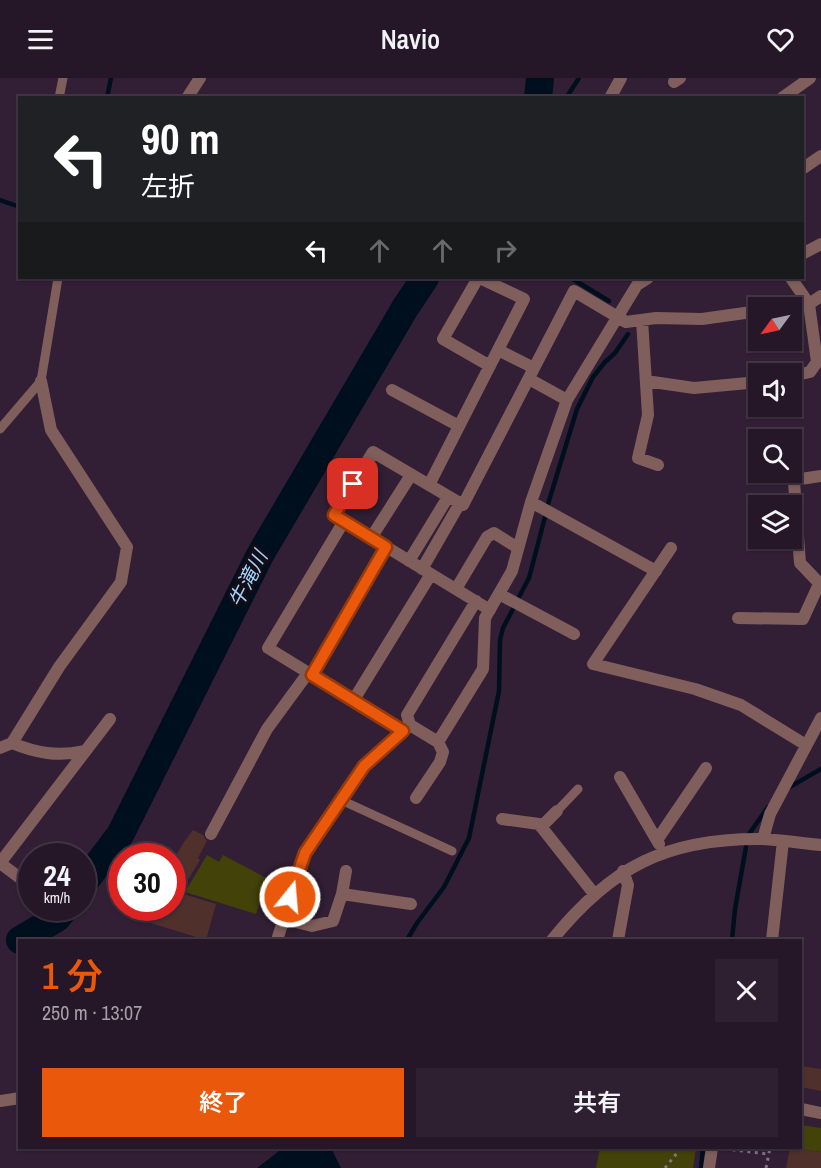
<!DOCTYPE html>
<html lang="ja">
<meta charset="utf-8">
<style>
:root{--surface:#261728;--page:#2e2030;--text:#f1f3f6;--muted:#a49fa8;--line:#423645;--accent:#ea580c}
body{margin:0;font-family:"Archivo Narrow","Noto Sans JP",sans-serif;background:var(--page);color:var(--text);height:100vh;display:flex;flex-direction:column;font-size:22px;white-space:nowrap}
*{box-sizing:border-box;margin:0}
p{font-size:20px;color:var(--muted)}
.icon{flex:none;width:33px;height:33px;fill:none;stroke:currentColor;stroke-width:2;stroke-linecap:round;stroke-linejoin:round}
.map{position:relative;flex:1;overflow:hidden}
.sheet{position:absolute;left:18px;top:861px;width:784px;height:210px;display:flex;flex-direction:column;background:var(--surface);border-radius:0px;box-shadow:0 2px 4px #0004,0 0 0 2px var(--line)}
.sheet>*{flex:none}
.top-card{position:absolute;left:18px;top:18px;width:786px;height:183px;border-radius:0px;box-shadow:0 2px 4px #0004,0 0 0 2px var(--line);background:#202124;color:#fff;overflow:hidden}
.needle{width:39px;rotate:237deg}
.tools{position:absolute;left:748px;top:219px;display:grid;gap:12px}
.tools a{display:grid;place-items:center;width:54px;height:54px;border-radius:0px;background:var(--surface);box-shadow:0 2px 4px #0004,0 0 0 2px var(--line);font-size:30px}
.speed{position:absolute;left:18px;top:765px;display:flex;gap:12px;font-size:30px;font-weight:700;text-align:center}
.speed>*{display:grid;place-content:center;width:78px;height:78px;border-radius:50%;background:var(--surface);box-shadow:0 2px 4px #0004,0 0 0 2px var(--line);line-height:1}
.speed small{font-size:15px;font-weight:400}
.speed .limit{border:9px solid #d22;background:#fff;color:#111}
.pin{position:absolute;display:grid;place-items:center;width:51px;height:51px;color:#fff;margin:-26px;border-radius:12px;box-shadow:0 3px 9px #0006}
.me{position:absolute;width:66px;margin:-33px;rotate:17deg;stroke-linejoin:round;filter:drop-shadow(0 0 4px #0008)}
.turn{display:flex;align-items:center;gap:21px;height:126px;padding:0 24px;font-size:27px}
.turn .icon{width:78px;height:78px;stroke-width:2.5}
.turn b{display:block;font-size:42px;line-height:51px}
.lanes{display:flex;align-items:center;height:57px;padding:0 24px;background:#0003;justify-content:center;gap:30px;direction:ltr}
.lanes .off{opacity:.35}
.round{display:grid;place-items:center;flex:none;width:63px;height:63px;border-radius:0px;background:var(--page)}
.summary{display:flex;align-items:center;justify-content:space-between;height:102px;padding:0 24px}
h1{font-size:36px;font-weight:600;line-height:45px;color:var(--accent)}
.action{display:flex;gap:12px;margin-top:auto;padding:12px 24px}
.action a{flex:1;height:69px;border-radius:0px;background:var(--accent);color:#fff;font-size:24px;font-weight:600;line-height:69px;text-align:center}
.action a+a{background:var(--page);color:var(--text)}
header{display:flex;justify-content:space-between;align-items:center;height:78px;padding:0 24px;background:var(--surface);font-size:27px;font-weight:600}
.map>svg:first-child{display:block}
.green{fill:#424209}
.water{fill:#000f1e}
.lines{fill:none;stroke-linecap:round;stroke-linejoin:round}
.stream{stroke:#000f1e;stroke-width:4.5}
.river{stroke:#000f1e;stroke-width:28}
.building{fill:#50302b}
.path{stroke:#837386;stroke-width:3;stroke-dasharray:3 4.5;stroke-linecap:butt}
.lane{stroke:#805e5c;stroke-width:9}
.street{stroke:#805e5c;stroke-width:12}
.route-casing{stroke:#983908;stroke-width:15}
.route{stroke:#ea580c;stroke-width:10}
.labels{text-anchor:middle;stroke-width:6;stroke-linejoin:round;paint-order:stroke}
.water-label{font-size:20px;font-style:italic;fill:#a2d4fe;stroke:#150d16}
</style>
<header><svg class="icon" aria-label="menu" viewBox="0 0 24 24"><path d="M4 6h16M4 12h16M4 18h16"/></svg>Navio<svg class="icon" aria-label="heart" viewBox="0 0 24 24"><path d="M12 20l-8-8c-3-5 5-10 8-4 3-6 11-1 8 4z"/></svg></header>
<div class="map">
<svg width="821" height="1090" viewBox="0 0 821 1090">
<rect width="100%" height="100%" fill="#321f35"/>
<path class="green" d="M207,777L219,784L223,777L268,801L256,836L185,814Z
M801,1047L821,1050V1074L792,1070H801Z
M600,1070H696L693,1090H596Z"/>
<path class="water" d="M283,1070H331L341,1090H257Z"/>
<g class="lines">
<path class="stream" d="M107,20L111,0
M566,20L579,0
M0,122L20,129
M571,200L609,223
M548,426L577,331L593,299L605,284L615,275L628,256
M519,519L529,500L545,439
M788,710L821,691
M749,756L768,729
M407,862L417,845L444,809L469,760L499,613L500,562L503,550L513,531
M732,862L735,831L746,769
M701,1090L703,1070"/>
<path class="river" d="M538,20L540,0
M82,807L120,757L260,477L405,230L425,200
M20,862L57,840L65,830"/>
</g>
<path class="building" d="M193,752L203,757L207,763L198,780L200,782L180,815L216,826L206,862L141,842L145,830H172V784L184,764Z
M801,988L821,991V1013L801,1009Z
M790,1070L821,1074V1090H786Z"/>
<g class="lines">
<path class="path" d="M725,1071L768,1076
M665,1090L681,1070
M766,1090L770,1070"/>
<path class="lane" d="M59,20L63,0
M0,351L41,303L58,200
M341,722L452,773
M557,733L578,711"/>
<path class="street" d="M674,4L680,0
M187,20L200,0
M610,20L621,0
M782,20L810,0
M802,91L821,78
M802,176L821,166
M478,200L443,261L490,288
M791,200L809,226L817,284L810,294L792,298
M784,230L809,226L821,218
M642,242L648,337L638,380L658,387
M498,272L534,290
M529,301L567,322
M646,303L694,310L759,304
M392,312L459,348
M790,358L791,362
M792,377L800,485L821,507
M794,402L821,398
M429,407L524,221L480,200
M531,424L656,493
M344,443L268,570L403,653
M371,460L411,397
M671,470L593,586L695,611L741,627L806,667
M409,483L448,419
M422,491L460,425
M456,511L487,459L494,455L518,470
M499,516L574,556
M490,532L334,437L373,374L463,427L574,213L626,244L656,240L702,241L759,233
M738,540L803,541L819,506
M312,597L386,469
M353,623L431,496
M438,664L483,591L485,540L512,493L531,424L567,322L637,207L648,200
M12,665C36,675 58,679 84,673
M0,670L12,665L59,589L121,504L127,469L51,352L41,303
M620,699L659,766
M416,720L440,684L443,674L438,664L410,647L407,637L476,523
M502,741L539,746L595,817
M541,749L557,733
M211,756L267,651L308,595
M763,761L770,736L821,640
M657,762L706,690
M0,785L110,641
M0,785L32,809
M342,816L411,826
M284,841L312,848L333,843L342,816L346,793
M277,862L305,775L364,688L410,647
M552,862C611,789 666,760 762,761C781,762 801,765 821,767
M618,862L628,807L623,793
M772,862L783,763
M0,1023L20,1020
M801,1031L821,1035
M709,1090L712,1070"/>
</g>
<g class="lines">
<defs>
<path id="route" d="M290,819L305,775L364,688L403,653L312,597L386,469L334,437L353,406"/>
</defs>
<use href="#route" class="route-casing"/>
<use href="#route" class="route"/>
</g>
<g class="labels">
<g class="water-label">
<text transform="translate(248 501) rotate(-63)" y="7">牛滝川</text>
</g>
</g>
</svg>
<div class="tools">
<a><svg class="needle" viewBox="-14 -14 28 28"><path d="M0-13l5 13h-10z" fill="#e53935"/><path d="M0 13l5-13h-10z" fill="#a49fa8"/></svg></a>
<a><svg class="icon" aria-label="sound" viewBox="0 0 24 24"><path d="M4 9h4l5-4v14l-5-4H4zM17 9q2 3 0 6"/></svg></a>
<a><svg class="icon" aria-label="search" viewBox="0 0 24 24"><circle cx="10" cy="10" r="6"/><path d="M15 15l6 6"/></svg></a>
<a><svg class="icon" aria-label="layers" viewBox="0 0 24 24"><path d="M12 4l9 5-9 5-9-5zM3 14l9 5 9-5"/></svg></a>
</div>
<div class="speed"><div>24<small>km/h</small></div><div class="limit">30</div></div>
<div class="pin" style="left:353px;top:406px;background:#d93025"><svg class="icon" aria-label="arrive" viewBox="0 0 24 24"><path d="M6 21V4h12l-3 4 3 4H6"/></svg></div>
<svg class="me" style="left:290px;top:819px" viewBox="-20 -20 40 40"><circle r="17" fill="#ea580c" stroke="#fff" stroke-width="3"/><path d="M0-11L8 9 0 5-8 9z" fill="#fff"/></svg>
<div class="top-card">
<div class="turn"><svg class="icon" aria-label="left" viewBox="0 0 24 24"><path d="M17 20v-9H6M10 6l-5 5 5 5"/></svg><div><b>90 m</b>左折</div></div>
<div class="lanes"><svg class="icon" aria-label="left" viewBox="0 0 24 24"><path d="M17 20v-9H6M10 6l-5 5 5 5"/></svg><svg class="icon off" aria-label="ahead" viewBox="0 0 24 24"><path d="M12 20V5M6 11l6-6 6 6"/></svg><svg class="icon off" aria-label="ahead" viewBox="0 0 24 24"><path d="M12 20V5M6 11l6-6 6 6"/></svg><svg class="icon off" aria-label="right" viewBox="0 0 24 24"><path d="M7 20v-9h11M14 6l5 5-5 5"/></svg></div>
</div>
<section class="sheet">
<div class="summary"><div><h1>1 分</h1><p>250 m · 13:07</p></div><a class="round"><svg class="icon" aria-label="close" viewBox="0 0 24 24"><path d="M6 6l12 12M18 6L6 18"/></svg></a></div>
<div class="action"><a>終了</a><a>共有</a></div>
</section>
</div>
